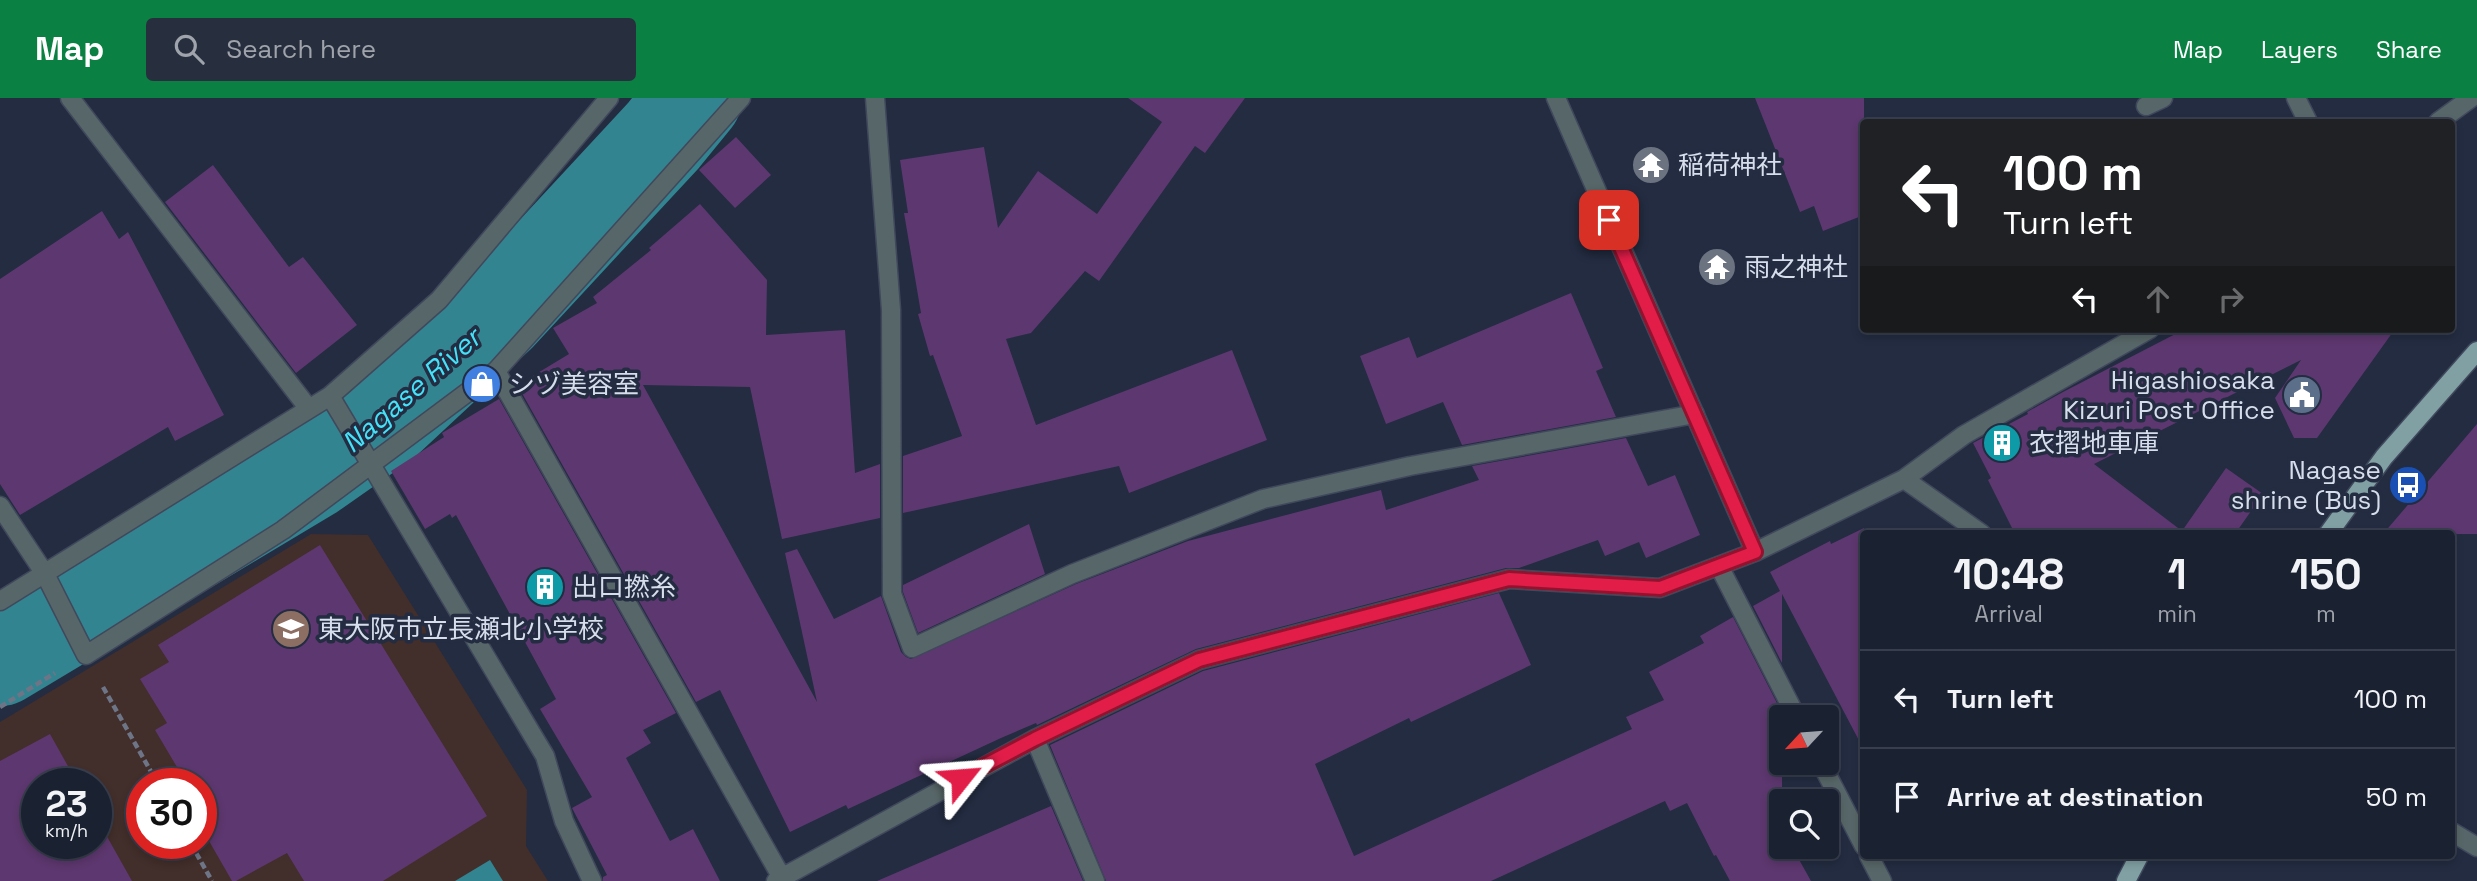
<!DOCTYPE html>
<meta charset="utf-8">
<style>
:root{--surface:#1a2131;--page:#272e3d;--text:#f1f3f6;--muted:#9fa3ab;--line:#383e4d;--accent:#0b8043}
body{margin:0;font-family:"Space Grotesk","Noto Sans JP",sans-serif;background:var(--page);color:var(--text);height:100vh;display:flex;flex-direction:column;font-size:26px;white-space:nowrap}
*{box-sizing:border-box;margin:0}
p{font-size:23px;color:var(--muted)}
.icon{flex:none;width:38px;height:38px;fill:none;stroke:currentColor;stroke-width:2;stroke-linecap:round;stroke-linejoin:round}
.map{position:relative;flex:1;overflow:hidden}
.side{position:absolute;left:1860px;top:432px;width:595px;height:329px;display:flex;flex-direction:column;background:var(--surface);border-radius:7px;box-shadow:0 4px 10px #0003,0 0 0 2px var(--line)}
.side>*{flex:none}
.guide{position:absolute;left:1860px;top:21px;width:595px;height:214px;border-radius:7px;box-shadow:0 4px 10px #0003,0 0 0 2px var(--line);background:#202124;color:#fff;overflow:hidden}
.needle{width:46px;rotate:244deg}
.tools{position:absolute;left:1769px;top:607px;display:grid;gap:14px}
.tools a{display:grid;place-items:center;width:70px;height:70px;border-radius:7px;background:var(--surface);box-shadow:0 4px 10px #0003,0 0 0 2px var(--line);font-size:35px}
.speed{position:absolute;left:21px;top:670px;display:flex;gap:14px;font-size:35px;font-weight:700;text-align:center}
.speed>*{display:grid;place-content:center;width:91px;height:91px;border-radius:50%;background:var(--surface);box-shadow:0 4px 10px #0003,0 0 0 2px var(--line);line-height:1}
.speed small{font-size:18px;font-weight:400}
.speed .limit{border:10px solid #d22;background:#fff;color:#111}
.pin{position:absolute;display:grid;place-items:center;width:60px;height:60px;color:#fff;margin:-30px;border-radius:14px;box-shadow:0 4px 10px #0006}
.me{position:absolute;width:77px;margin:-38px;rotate:62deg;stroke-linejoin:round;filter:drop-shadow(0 0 5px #0008)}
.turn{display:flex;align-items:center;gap:24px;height:147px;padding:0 28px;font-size:32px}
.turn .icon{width:91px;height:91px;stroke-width:2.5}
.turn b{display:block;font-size:49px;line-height:60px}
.lanes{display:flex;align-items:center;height:66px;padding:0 28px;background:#0003;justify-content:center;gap:35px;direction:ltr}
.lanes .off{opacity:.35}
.eta{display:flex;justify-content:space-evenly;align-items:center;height:119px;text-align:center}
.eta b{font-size:42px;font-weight:700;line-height:49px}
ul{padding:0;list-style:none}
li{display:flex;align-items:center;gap:21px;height:98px;padding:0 28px;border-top:2px solid var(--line)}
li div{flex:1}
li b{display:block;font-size:26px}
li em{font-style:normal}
header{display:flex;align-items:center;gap:42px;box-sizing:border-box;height:98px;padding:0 35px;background:var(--accent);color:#fff}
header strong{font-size:33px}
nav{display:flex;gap:38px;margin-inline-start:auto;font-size:24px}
.search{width:490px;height:63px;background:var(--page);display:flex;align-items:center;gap:18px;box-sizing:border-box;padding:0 24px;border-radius:7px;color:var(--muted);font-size:26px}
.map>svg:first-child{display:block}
.education{fill:#422e2b;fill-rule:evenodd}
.water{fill:#338491}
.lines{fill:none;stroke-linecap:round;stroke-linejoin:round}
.river{stroke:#338491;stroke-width:96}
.building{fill:#5d376f}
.minor-casing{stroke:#40485c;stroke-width:21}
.major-casing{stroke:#40485c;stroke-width:21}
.path{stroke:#6d7587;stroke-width:4.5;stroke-dasharray:7 3.5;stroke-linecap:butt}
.minor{stroke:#576668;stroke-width:18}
.major{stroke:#81a0a3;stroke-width:18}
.route-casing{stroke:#92132f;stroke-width:18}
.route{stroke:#e11d48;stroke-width:12}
.labels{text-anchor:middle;stroke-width:7;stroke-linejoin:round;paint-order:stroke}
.poi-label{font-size:26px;fill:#d6ddeb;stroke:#232c41;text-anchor:start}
.water-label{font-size:28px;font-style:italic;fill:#45e1f8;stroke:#232c41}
</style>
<header>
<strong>Map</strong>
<div class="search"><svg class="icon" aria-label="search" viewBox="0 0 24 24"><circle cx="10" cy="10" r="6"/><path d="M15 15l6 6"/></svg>Search here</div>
<nav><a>Map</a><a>Layers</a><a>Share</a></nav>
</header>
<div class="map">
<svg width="2477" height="783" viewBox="0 0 2477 783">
<rect width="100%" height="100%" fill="#232c41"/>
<path class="education" d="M311,436L368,437L527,692L526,748L548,783H0V624ZM37,686H96V746H37ZM142,686H201V746H142Z"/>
<path class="water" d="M490,762L503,783H455Z"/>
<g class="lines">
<path class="river" d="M0,560L312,373L382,324L498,216L663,38L694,0"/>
</g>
<path class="building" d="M1128,0H1245L1205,55L1195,48L1099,183L1085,173L1031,235L1006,241L1036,327L1232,252L1267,342L1129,395L1119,368L903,415V358L962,338L933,257L930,258L918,216L921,215L904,115H908L900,62L984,49L998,130L1038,73L1097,116L1162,24Z
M1755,0H1864V117L1823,133L1814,108L1800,114Z
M736,39L771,77L735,110L699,72Z
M213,67L289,169L303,159L357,227L296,275L165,104Z
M700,106L767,182L766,237L845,232L855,375L880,366V420L782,441L750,289L643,287L817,604L785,455L797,451L834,521L881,498L901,554L906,559L911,561L1076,486L1188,443L1381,392L1386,412L1479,382L1472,368L1626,340L1648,388L1675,377L1700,437L1646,460L1639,444L1605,458L1598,442L1519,470H1506L1196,551L1037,627L1036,625L1001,640L848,711L846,707L790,734L720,592L696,604L519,290L533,283L531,279L569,256L553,230L597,205L593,199L651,152L649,150Z
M102,113L119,141L128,134L224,317L175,343L168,329L20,417L0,386V181Z
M1571,195L1603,270L1596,273L1616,319L1462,347L1443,304L1386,326L1360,258L1409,239L1417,260Z
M2185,231H2395L2317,340H2294L2275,300L2301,262L2094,366L2182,433L2226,370L2263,396L2235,436H2015L1988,382L1991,380L1973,345L2028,316L2027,314L2063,294Z
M499,301L676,615L643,632L651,645L626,660L670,743L693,731L720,783H603V779L607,777L572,710L592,699L540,611L556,601L456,417L452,420L450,416L425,431L391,373L444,339L442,335Z
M2477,326V436H2383Z
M1029,426L1045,476L918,535L903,494V487Z
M1864,430V652L1782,496V565L1753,508L1780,493L1770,474L1830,443L1831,446Z
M320,447L487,718L383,783H304L287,755L236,783H232L201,729V686H187L155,632L167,625L140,581L169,564L158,547Z
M1499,495L1531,567L1411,624L1409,620L1315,666L1354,758L1632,631L1626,619L1664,602L1649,574L1704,545L1700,538L1733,519L1782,615V749H1792L1811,783H1730L1716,757L1714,758L1687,705L1670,713L1665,703L1491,783H1106L1050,647L1203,573Z
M50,636L78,686H37V746H96V719L132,783H0V663Z
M1051,708L1083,783H877Z"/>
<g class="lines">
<defs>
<path id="minor" d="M70,0L309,311
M875,0L891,212L892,496L912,550L1072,476L1263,401L1410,368L1695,316
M1556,0L1755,454
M2296,0L2308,24
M2146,8L2163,0
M2438,24L2471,0
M496,273L782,780
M330,298L545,658L564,723L592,783
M1904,381L1964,337L2150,231
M0,408L45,476L86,557L283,432L496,273L741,0
M1719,468L1797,620
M0,503L330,298L439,202L609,0
M1035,641L1095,783
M1821,665L1864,748
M2452,734L2477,749
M1869,758L1882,783
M776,783L1035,641L1199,562L1509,481L1660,490L1755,454L1904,381L1982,436"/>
<path id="major" d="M2328,436L2384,359L2477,253
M2126,783L2139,758"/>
</defs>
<use href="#minor" class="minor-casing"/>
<use href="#major" class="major-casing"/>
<path class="path" d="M103,589L158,686
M0,609L55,575
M191,746L212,783"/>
<use href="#minor" class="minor"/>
<use href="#major" class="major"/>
</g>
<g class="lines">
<defs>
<path id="route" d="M961,680L1035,641L1199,562L1509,481L1660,490L1755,454L1609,122"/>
</defs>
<use href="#route" class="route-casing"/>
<use href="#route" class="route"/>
</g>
<defs>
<symbol id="temple-disc" viewBox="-11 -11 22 22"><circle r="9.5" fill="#6b7280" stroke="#232c41"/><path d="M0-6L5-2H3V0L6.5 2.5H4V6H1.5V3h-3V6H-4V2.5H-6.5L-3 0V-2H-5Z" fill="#fff"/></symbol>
<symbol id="shop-disc" viewBox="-11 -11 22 22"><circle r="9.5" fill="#3f7fe0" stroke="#232c41"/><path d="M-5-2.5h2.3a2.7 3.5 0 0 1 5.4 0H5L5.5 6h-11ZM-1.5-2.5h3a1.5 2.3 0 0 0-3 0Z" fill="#fff"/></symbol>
<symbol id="civic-disc" viewBox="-11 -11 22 22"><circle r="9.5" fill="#5c6f8a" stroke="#232c41"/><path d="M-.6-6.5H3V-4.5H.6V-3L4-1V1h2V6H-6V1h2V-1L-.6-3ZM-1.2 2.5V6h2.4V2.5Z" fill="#fff"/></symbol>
<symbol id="building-disc" viewBox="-11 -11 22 22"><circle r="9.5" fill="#0f9aa8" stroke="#232c41"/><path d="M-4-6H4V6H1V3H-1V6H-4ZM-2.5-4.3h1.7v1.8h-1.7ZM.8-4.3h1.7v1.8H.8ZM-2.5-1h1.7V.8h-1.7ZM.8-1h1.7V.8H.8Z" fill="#fff"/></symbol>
<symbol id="bus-disc" viewBox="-11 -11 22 22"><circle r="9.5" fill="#1a4fb4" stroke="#232c41"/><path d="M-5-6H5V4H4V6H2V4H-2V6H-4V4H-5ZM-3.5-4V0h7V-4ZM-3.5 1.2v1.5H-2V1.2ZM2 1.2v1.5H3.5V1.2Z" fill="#fff"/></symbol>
<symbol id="school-disc" viewBox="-11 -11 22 22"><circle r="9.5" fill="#8d6e63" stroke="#232c41"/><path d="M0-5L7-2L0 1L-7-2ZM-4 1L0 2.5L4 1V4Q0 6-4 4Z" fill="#fff"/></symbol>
</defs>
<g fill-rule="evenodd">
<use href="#temple-disc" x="1629" y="45" width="44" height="44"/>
<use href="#temple-disc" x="1695" y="147" width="44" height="44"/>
<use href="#shop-disc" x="460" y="264" width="44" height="44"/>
<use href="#civic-disc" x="2280" y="275" width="44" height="44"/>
<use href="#building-disc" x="1980" y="323" width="44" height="44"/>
<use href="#bus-disc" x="2386" y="365" width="44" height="44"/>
<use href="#building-disc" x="523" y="467" width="44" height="44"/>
<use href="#school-disc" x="269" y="509" width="44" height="44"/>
</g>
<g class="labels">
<g class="poi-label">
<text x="1678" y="76">稲荷神社</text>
<text x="1744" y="178">雨之神社</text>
<text x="2275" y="291" text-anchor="end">Higashiosaka<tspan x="2275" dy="30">Kizuri Post Office</tspan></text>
<text x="509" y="295">シヅ美容室</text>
<text x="2029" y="354">衣摺地車庫</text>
<text x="2381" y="381" text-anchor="end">Nagase<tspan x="2381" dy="30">shrine (Bus)</tspan></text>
<text x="572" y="498">出口撚糸</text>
<text x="318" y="540">東大阪市立長瀬北小学校</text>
</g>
<g class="water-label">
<text transform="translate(411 292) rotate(-41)" y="10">Nagase River</text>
</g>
</g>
</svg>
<div class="tools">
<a><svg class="needle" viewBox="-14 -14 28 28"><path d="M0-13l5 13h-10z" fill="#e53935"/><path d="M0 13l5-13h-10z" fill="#9fa3ab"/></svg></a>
<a><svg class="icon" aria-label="search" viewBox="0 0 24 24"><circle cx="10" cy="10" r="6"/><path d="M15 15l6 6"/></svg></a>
</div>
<div class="speed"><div>23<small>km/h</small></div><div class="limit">30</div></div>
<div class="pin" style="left:1609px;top:122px;background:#d93025"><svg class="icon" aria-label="arrive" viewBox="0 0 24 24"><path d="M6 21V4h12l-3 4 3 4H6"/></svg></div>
<svg class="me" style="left:961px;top:680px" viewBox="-20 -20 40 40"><path d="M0-17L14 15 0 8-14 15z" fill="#e11d48" stroke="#fff" stroke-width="4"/></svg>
<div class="guide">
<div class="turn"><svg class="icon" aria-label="left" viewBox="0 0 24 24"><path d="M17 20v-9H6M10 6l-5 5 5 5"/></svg><div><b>100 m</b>Turn left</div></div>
<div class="lanes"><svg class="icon" aria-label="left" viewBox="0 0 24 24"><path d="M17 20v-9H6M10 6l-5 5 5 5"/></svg><svg class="icon off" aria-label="ahead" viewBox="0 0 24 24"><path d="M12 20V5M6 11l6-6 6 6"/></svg><svg class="icon off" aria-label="right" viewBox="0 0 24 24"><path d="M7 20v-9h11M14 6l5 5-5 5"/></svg></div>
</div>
<section class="side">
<div class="eta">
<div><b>10:48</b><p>Arrival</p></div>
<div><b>1</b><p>min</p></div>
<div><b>150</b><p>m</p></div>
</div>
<ul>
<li><svg class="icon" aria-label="left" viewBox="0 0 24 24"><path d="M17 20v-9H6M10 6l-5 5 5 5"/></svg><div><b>Turn left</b></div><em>100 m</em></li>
<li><svg class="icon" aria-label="arrive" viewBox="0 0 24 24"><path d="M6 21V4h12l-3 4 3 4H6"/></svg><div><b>Arrive at destination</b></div><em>50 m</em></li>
</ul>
</section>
</div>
